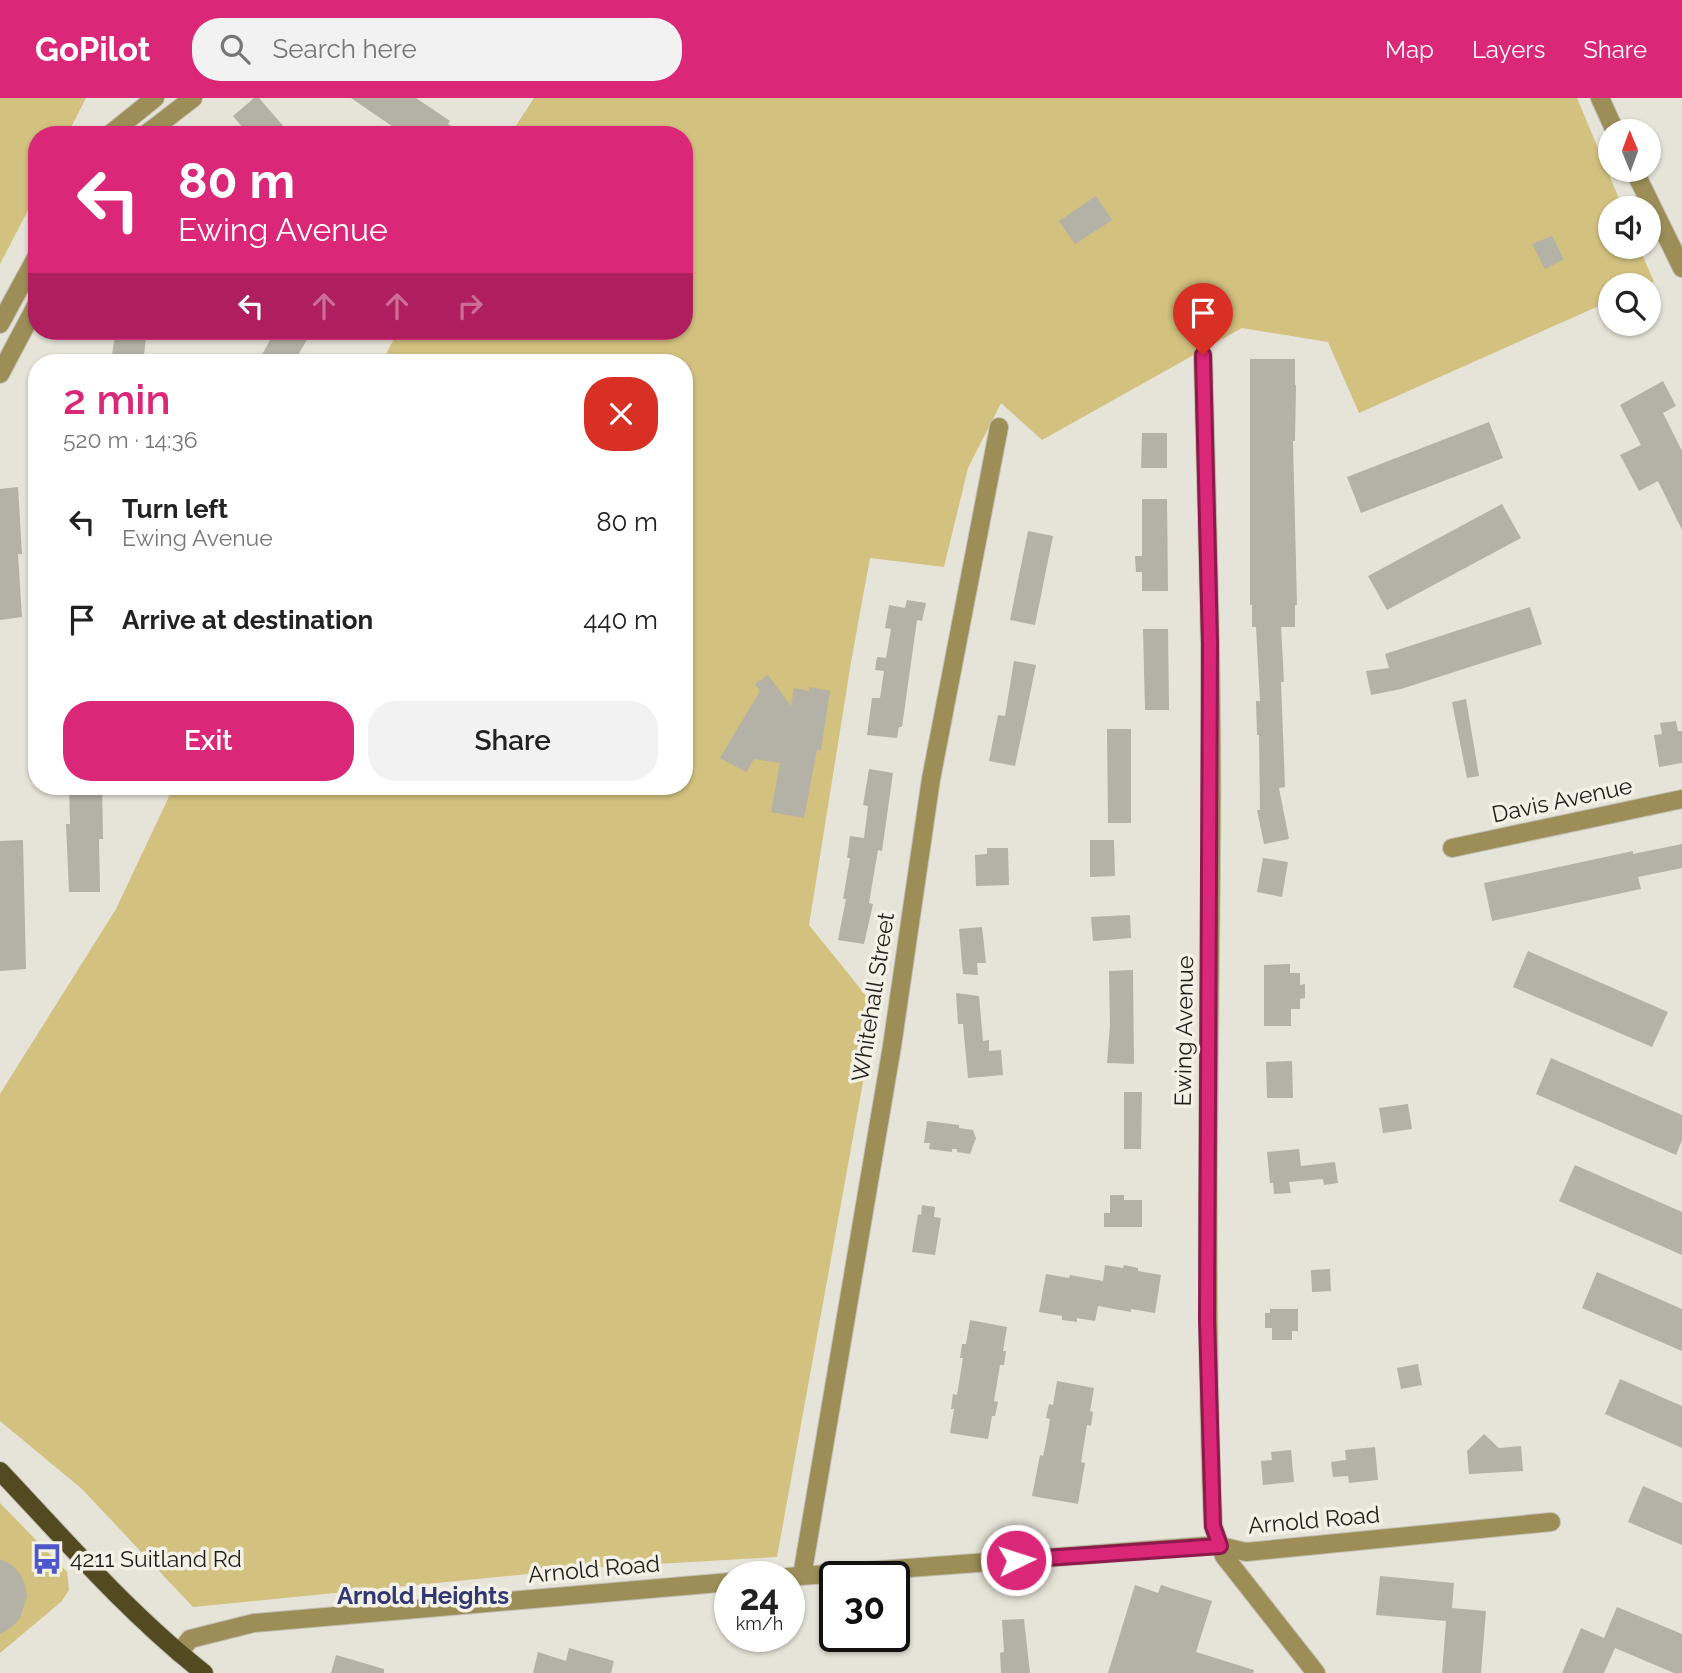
<!DOCTYPE html>
<meta charset="utf-8">
<style>
:root{--surface:#fff;--page:#f2f2f2;--text:#222;--muted:#767676;--accent:#db2777}
body{margin:0;font-family:Raleway,sans-serif;background:var(--page);color:var(--text);height:100vh;display:flex;flex-direction:column;font-size:26px;white-space:nowrap}
*{box-sizing:border-box;margin:0}
p{font-size:23px;color:var(--muted)}
.icon{flex:none;width:38px;height:38px;fill:none;stroke:currentColor;stroke-width:2;stroke-linecap:round;stroke-linejoin:round}
.map{position:relative;flex:1;overflow:hidden}
.panel{position:absolute;left:28px;top:256px;width:665px;height:441px;display:flex;flex-direction:column;background:var(--surface);border-radius:28px;box-shadow:0 2px 5px #0004}
.panel>*{flex:none}
.hud{position:absolute;left:28px;top:28px;width:665px;height:214px;border-radius:28px;box-shadow:0 2px 5px #0004;background:#db2777;color:#fff;overflow:hidden}
.needle{width:46px;rotate:359deg}
.fabs{position:absolute;left:1598px;top:21px;display:grid;gap:14px}
.fabs a{display:grid;place-items:center;width:63px;height:63px;border-radius:50%;background:var(--surface);box-shadow:0 2px 5px #0004;font-size:35px}
.speed{position:absolute;left:714px;top:1463px;display:flex;gap:14px;font-size:35px;font-weight:700;text-align:center}
.speed>*{display:grid;place-content:center;width:91px;height:91px;border-radius:50%;background:var(--surface);box-shadow:0 2px 5px #0004;line-height:1}
.speed small{font-size:18px;font-weight:400}
.speed .limit{border:4px solid #111;border-radius:10px;background:#fff;color:#111}
.pin{position:absolute;display:grid;place-items:center;width:60px;height:60px;color:#fff;margin:-72px -30px;border-radius:50% 50% 50% 0;rotate:-45deg;box-shadow:0 0 7px #0007}
.pin .icon{rotate:45deg}
.me{position:absolute;width:77px;margin:-38px;rotate:86deg;stroke-linejoin:round;filter:drop-shadow(0 0 5px #0008)}
.turn{display:flex;align-items:center;gap:24px;height:147px;padding:0 35px;font-size:32px}
.turn .icon{width:91px;height:91px;stroke-width:2.5}
.turn b{display:block;font-size:49px;line-height:60px}
.lanes{display:flex;align-items:center;height:66px;padding:0 35px;background:#0003;justify-content:center;gap:35px;direction:ltr}
.lanes .off{opacity:.35}
.round{display:grid;place-items:center;flex:none;width:74px;height:74px;border-radius:28px;background:var(--page)}
.headline{display:flex;align-items:center;justify-content:space-between;height:119px;padding:0 35px}
h1{font-size:42px;font-weight:600;line-height:52px;color:var(--accent)}
.cta{display:flex;gap:14px;margin-top:auto;padding:14px 35px}
.cta a{flex:1;height:80px;border-radius:28px;background:var(--accent);color:#fff;font-size:28px;font-weight:600;line-height:80px;text-align:center}
.cta a+a{background:var(--page);color:var(--text)}
ul{padding:0;list-style:none}
li{display:flex;align-items:center;gap:21px;height:98px;padding:0 35px}
li div{flex:1}
li b{display:block;font-size:26px}
li em{font-style:normal}
header{display:flex;align-items:center;gap:42px;box-sizing:border-box;height:98px;padding:0 35px;background:var(--accent);color:#fff}
header strong{font-size:33px}
nav{display:flex;gap:38px;margin-inline-start:auto;font-size:24px}
.search{width:490px;height:63px;background:var(--page);display:flex;align-items:center;gap:18px;box-sizing:border-box;padding:0 24px;border-radius:28px;color:var(--muted);font-size:26px}
.map>svg:first-child{display:block}
.green{fill:#d2c17f}
.building{fill:#b4b1a6}
.lines{fill:none;stroke-linecap:round;stroke-linejoin:round}
.minor-casing{stroke:#c2c0b6;stroke-width:20}
.major-casing{stroke:#c2c0b6;stroke-width:20}
.minor{stroke:#9c8e56;stroke-width:18}
.major{stroke:#534a22;stroke-width:18}
.route-casing{stroke:#8e194d;stroke-width:18}
.route{stroke:#db2777;stroke-width:12}
.labels{text-anchor:middle;stroke-width:7;stroke-linejoin:round;paint-order:stroke}
.street-label{font-size:23px;fill:#1f1e1a;stroke:#f3f0e5}
.poi-label{font-size:23px;fill:#1f1e1a;stroke:#f3f0e5;text-anchor:start}
.neighbourhood-label{font-size:24px;font-weight:bold;fill:#313772;stroke:#f3f0e5}
</style>
<header>
<strong>GoPilot</strong>
<div class="search"><svg class="icon" aria-label="search" viewBox="0 0 24 24"><circle cx="10" cy="10" r="6"/><path d="M15 15l6 6"/></svg>Search here</div>
<nav><a>Map</a><a>Layers</a><a>Share</a></nav>
</header>
<div class="map">
<svg width="1682" height="1575" viewBox="0 0 1682 1575">
<rect width="100%" height="100%" fill="#e6e3d8"/>
<path class="green" d="M0,0H86L67,37H37V95L0,166Z
M534,0H1577L1623,110H1610V149H1639L1654,184L1646,187H1610V203L1359,315L1328,244L1242,230L1042,342L1001,305L968,370L944,469L870,460L851,564L809,827L880,915L867,962L777,1459L588,1470L193,1509L82,1391L0,1323V996L116,811L174,688H684V264H382L398,233H684V37H510Z
M0,1405L67,1474L69,1492L61,1504L0,1555Z"/>
<path class="building" d="M254,0H259L291,37H249L233,18Z
M351,0H416L450,23L448,26L467,37H405Z
M1096,98L1112,122L1075,146L1059,123Z
M1552,138L1564,161L1545,171L1532,146Z
M120,233H147L143,264H111L115,237L120,238Z
M275,233H312L294,264H258Z
M1250,261H1295V287H1296L1295,343H1293L1297,507H1295V529H1281L1284,584H1281L1285,689L1279,690L1289,741L1264,746L1257,712H1260L1259,637H1257L1256,603H1260L1256,529H1252V507H1250Z
M1663,283L1676,308L1663,315L1682,353V432L1658,383L1639,393L1620,357L1641,347L1620,307Z
M1489,324L1503,360L1361,415L1347,379Z
M1142,335H1167V370H1141Z
M18,389L22,456H18L22,519L0,522V391Z
M1142,401H1167L1168,493H1142V474H1136L1135,458H1142Z
M1502,406L1521,440L1387,512L1368,478Z
M1028,433L1053,438L1035,527L1010,522Z
M907,502L926,505L922,523L917,522L902,629H899L897,640L867,637L872,600H880L884,573L875,572L877,559L886,560L891,531L885,530L889,507L905,510Z
M1530,509L1542,546L1401,591L1371,597L1366,573L1389,570L1385,556Z
M1143,531H1168L1169,612H1145Z
M1014,563L1036,567L1015,668L989,663L998,617L1005,618Z
M768,577L791,608L794,590L809,593V589L830,593L821,652H817L804,720L771,714L780,665L754,661L746,674L720,660L760,593L755,586Z
M1466,601L1479,678L1467,680L1452,604Z
M1676,623L1678,633H1682V665L1659,669L1654,637L1662,636L1660,625Z
M1107,631H1131V725H1108Z
M869,671L893,675L882,753L878,752L869,805L873,806L864,846L838,842L846,801H843L850,760H847L850,738L864,740L868,708L863,707Z
M69,688H102L103,741H99L100,794H69L66,726H70Z
M23,742L26,871L0,873V743Z
M1090,742H1114L1115,778L1090,779Z
M1682,746V770L1638,779L1641,791L1492,823L1484,785L1633,753V756Z
M987,750H1008L1009,787L976,788L975,757L987,756Z
M1263,760L1288,764L1282,799L1257,794Z
M1130,817L1131,840L1093,843L1091,819Z
M982,829L986,865H977L978,877L963,876L959,831Z
M1528,853L1668,914L1652,949L1513,889Z
M1290,866V875H1300V887L1305,886V900L1300,901V911H1291V928H1264V867Z
M1133,872L1134,966L1107,965L1110,928L1109,873Z
M956,895L979,898L983,943L989,942V953L1001,952L1003,977L968,980L963,926H958Z
M1551,960L1682,1017V1042L1676,1057L1536,996Z
M1292,963L1293,1000H1267L1266,964Z
M1124,994H1142L1141,1051H1124Z
M1408,1006L1412,1031L1383,1035L1379,1010Z
M927,1023L959,1027V1030L973,1032L976,1040L970,1056L957,1054V1051H952V1054L929,1051L930,1045H924Z
M1299,1051L1301,1068L1335,1064L1338,1085L1324,1087L1323,1081L1289,1084L1291,1095L1274,1096L1273,1085H1270L1267,1054Z
M1575,1067L1682,1114V1157L1559,1103Z
M1110,1097H1124V1102H1142V1129H1104V1115H1110Z
M922,1107L935,1109L934,1119L941,1120L935,1157L912,1154L918,1116L921,1117Z
M1105,1167L1123,1170L1124,1167L1138,1170V1173L1161,1177L1155,1215L1131,1211V1214L1098,1208L1095,1223L1077,1220V1224L1062,1222V1218L1039,1214L1046,1176L1069,1180L1070,1177L1103,1183Z
M1330,1171L1331,1193L1312,1194L1311,1172Z
M1597,1174L1682,1211V1253L1582,1210Z
M1270,1211H1298V1233H1292V1242H1272V1230H1265V1215H1270Z
M970,1222L1007,1229L1003,1253H1006L1004,1267H1000L994,1303L998,1304L995,1318H992L988,1341L950,1335L954,1311H951L953,1296L957,1297L963,1260H960L962,1246H966Z
M1418,1266L1422,1287L1401,1291L1397,1270Z
M1620,1281L1682,1308V1350L1605,1316Z
M1057,1283L1094,1290L1090,1313L1093,1314L1091,1328L1087,1327L1081,1364L1085,1365L1078,1406L1032,1398L1040,1357L1043,1358L1047,1339L1050,1321L1046,1320L1049,1306L1053,1307Z
M1484,1336L1499,1350L1521,1348L1523,1373L1469,1376L1467,1353Z
M1375,1349L1378,1382L1349,1385L1348,1378L1333,1379L1331,1364L1346,1362L1345,1352Z
M1291,1352L1294,1384L1263,1387L1261,1363L1272,1362L1271,1354Z
M1643,1388L1682,1405V1447L1628,1424Z
M0,1461L12,1467L20,1476L25,1486L27,1498L20,1520L13,1528L0,1536Z
M1380,1478L1454,1485L1452,1510L1486,1513L1481,1575H1442L1446,1523L1376,1517Z
M1135,1487L1158,1495L1161,1487L1212,1503L1196,1554L1254,1572L1253,1575H1108Z
M1617,1509L1682,1536V1575H1674L1615,1550L1604,1575H1562L1581,1530L1604,1540Z
M1024,1521L1030,1575H1001L1000,1555L1004,1554L1002,1522Z
M569,1550L614,1563L611,1575H533L538,1554L566,1563Z
M336,1557L384,1571V1575H331Z"/>
<g class="lines">
<defs>
<path id="minor" d="M1600,0L1615,33
M109,37L155,0
M145,37L193,0
M1634,72L1682,170
M0,226L37,158
M1203,257C1207,424 1213,591 1211,757C1209,981 1204,1205 1213,1428L1224,1458L1316,1575
M0,276L37,206
M1452,750L1682,701
M802,1478L892,948L931,681L999,329
M787,1479L1205,1448H1220L1246,1454L1551,1424
M179,1555L190,1541L254,1525L730,1484"/>
<path id="major" d="M0,1373C66,1443 129,1516 204,1575"/>
</defs>
<use href="#minor" class="minor-casing"/>
<use href="#major" class="major-casing"/>
<use href="#minor" class="minor"/>
<use href="#major" class="major"/>
</g>
<g class="lines">
<defs>
<path id="route" d="M1016,1462L1220,1448L1213,1428L1207,1222L1210,545L1203,257"/>
</defs>
<use href="#route" class="route-casing"/>
<use href="#route" class="route"/>
</g>
<defs>
<symbol id="bus-bare" viewBox="-9 -9 18 18"><path d="M-5-6H5V4H4V6H2V4H-2V6H-4V4H-5ZM-3.5-4V0h7V-4ZM-3.5 1.2v1.5H-2V1.2ZM2 1.2v1.5H3.5V1.2Z" fill="#4f56cc" stroke="#f3f0e5" stroke-width="2.5" paint-order="stroke"/></symbol>
</defs>
<g fill-rule="evenodd">
<use href="#bus-bare" x="25" y="1439" width="44" height="44"/>
</g>
<g class="labels">
<g class="street-label">
<text transform="translate(1562 702) rotate(-12)" y="8">Davis Avenue</text>
<text transform="translate(873 899) rotate(-81)" y="8">Whitehall Street</text>
<text transform="translate(1184 933) rotate(-89)" y="8">Ewing Avenue</text>
<text transform="translate(1314 1422) rotate(-5)" y="8">Arnold Road</text>
<text transform="translate(594 1471) rotate(-5)" y="8">Arnold Road</text>
</g>
<g class="poi-label">
<text x="70" y="1469">4211 Suitland Rd</text>
</g>
<g class="neighbourhood-label">
<text x="423" y="1506">Arnold Heights</text>
</g>
</g>
</svg>
<div class="fabs">
<a><svg class="needle" viewBox="-14 -14 28 28"><path d="M0-13l5 13h-10z" fill="#e53935"/><path d="M0 13l5-13h-10z" fill="#767676"/></svg></a>
<a><svg class="icon" aria-label="sound" viewBox="0 0 24 24"><path d="M4 9h4l5-4v14l-5-4H4zM17 9q2 3 0 6"/></svg></a>
<a><svg class="icon" aria-label="search" viewBox="0 0 24 24"><circle cx="10" cy="10" r="6"/><path d="M15 15l6 6"/></svg></a>
</div>
<div class="speed"><div>24<small>km/h</small></div><div class="limit">30</div></div>
<div class="pin" style="left:1203px;top:257px;background:#d93025"><svg class="icon" aria-label="arrive" viewBox="0 0 24 24"><path d="M6 21V4h12l-3 4 3 4H6"/></svg></div>
<svg class="me" style="left:1016px;top:1462px" viewBox="-20 -20 40 40"><circle r="17" fill="#db2777" stroke="#fff" stroke-width="3"/><path d="M0-11L8 9 0 5-8 9z" fill="#fff"/></svg>
<div class="hud">
<div class="turn"><svg class="icon" aria-label="left" viewBox="0 0 24 24"><path d="M17 20v-9H6M10 6l-5 5 5 5"/></svg><div><b>80 m</b>Ewing Avenue</div></div>
<div class="lanes"><svg class="icon" aria-label="left" viewBox="0 0 24 24"><path d="M17 20v-9H6M10 6l-5 5 5 5"/></svg><svg class="icon off" aria-label="ahead" viewBox="0 0 24 24"><path d="M12 20V5M6 11l6-6 6 6"/></svg><svg class="icon off" aria-label="ahead" viewBox="0 0 24 24"><path d="M12 20V5M6 11l6-6 6 6"/></svg><svg class="icon off" aria-label="right" viewBox="0 0 24 24"><path d="M7 20v-9h11M14 6l5 5-5 5"/></svg></div>
</div>
<section class="panel">
<div class="headline"><div><h1>2 min</h1><p>520 m · 14:36</p></div><a class="round" style="background:#d93025;color:#fff"><svg class="icon" aria-label="close" viewBox="0 0 24 24"><path d="M6 6l12 12M18 6L6 18"/></svg></a></div>
<ul>
<li><svg class="icon" aria-label="left" viewBox="0 0 24 24"><path d="M17 20v-9H6M10 6l-5 5 5 5"/></svg><div><b>Turn left</b><p>Ewing Avenue</p></div><em>80 m</em></li>
<li><svg class="icon" aria-label="arrive" viewBox="0 0 24 24"><path d="M6 21V4h12l-3 4 3 4H6"/></svg><div><b>Arrive at destination</b></div><em>440 m</em></li>
</ul>
<div class="cta"><a>Exit</a><a>Share</a></div>
</section>
</div>
